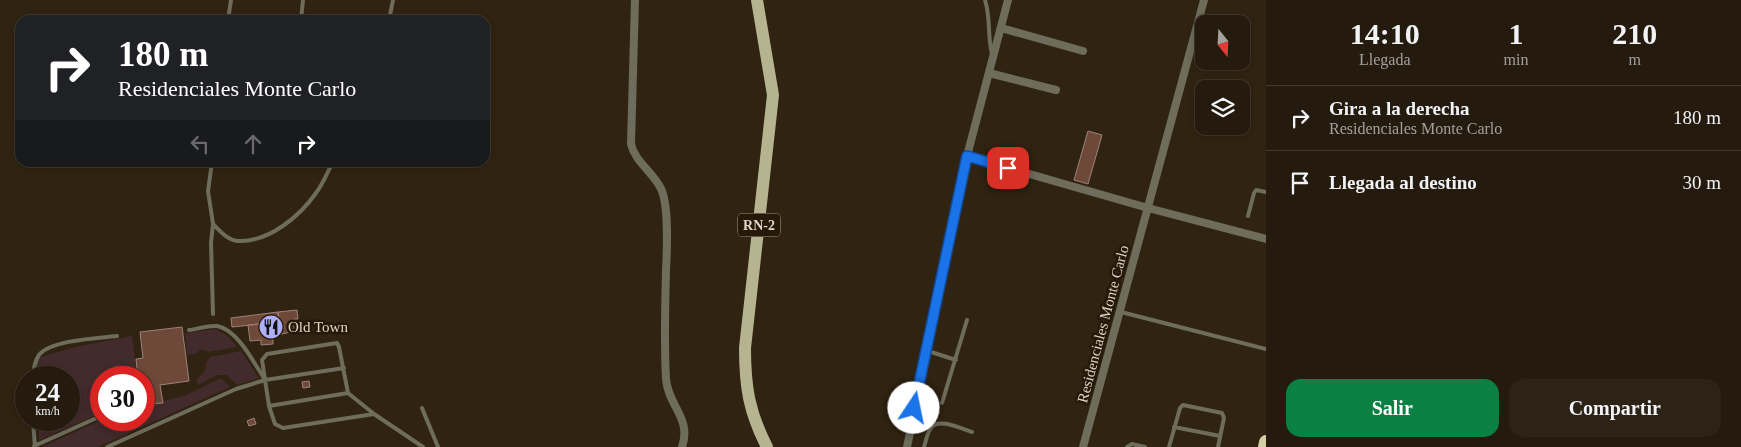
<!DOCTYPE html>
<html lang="es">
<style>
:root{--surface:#241a0d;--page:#2c2316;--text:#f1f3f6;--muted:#a3a19d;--line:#41382e;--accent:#0b8043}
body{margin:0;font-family:"Times New Roman",serif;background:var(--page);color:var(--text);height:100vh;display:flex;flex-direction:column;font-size:19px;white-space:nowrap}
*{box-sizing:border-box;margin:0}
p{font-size:16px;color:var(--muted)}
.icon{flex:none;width:28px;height:28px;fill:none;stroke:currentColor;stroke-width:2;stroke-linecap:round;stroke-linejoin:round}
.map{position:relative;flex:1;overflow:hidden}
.drawer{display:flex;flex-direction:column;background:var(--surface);width:475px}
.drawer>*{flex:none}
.top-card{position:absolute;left:15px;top:15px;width:475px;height:152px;border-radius:15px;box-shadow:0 2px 8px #0003,0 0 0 1px var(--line);background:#202124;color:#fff;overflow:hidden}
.needle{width:32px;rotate:162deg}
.buttons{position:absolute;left:1195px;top:15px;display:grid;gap:10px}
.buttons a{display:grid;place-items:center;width:55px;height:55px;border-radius:10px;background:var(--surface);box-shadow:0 2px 8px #0003,0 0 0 1px var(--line);font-size:25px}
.speed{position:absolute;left:15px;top:366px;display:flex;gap:10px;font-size:25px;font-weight:700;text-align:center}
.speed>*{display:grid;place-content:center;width:65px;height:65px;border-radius:50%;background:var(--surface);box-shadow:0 2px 8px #0003,0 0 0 1px var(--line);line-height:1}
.speed small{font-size:12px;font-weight:400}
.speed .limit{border:8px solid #d22;background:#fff;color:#111}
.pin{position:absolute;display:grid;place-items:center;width:42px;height:42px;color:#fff;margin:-21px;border-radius:10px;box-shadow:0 2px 8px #0006}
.me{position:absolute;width:55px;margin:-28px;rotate:11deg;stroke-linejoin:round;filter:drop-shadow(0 0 4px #0008)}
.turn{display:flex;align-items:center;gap:18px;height:105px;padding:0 20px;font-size:22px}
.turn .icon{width:65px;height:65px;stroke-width:2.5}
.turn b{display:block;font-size:35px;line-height:42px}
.lanes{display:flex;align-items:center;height:48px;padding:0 20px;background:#0003;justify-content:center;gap:25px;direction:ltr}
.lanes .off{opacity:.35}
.eta{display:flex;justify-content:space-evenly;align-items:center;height:85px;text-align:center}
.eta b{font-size:30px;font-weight:800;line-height:35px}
.cta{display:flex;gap:10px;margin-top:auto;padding:10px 20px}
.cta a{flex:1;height:58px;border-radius:15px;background:var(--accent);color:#fff;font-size:20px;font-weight:800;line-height:58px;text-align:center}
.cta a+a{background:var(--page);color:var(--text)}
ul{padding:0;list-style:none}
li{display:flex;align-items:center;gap:15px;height:65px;padding:0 20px;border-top:1px solid var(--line)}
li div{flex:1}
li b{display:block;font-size:19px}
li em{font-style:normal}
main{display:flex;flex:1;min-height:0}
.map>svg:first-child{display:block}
.green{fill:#432a2c}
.building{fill:#6e493a;stroke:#9d8378}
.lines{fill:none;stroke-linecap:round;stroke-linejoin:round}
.lane{stroke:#6e6c5b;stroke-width:4}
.street{stroke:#6e6c5b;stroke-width:8}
.primary{stroke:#b6b390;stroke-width:12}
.highway{stroke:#d3cfa5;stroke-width:14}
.route-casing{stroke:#114b97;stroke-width:12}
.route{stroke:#1a73e8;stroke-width:9}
.labels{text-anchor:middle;stroke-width:5;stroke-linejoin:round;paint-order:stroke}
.shield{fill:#261908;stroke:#a79d90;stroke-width:1}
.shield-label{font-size:14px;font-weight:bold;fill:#ded5ca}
.street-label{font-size:15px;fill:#ded5ca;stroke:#261908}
.poi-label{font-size:15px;fill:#ded5ca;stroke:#261908;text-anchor:start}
</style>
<main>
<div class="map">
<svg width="1266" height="447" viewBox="0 0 1266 447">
<rect width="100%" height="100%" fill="#302311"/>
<path class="green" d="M216,329L229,337L237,347L208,352L201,349L196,354L187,355L185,333Z
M132,336L136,367L126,370L124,377L101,378V413L39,440L38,420H69V378H37V362L41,357L75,347Z
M241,351L259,378L237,385L227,375H217L198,385L197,379L205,371L206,363L210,357Z
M221,378L230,387L98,447H42L101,420H144V389L146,388L149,405L163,403V401L184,396Z"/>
<path class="building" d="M1088,131L1102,135L1088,184L1074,180Z
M297,310L298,319H294L295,331L273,336V344L261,345V340L250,341L248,325L279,322L278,312Z
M278,312L279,322L232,327L231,318Z
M182,327L189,381L160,385L163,403L149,404L147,388H144V378H138L136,359L143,358L140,332Z
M309,381L310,387L303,388L302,382Z
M254,418L256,424L249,426L247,421Z"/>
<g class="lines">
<path class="lane" d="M985,0C991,19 987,34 992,54
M228,20L231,0
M301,20L303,0
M389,20L393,0
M212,162L208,191L213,224L211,243L213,314
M1248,216L1254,193L1256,190L1266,192
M213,224C220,231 228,241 239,241C269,242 300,216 316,193C323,184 327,173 333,162
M1121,312L1266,349
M189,330C198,329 208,325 217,326C238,330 253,362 264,378
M928,351L956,360
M33,378C34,369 34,362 39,355C50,340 99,338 117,336
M348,393L269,406L262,360L267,354L337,343L339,347L348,393L374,414L423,447
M942,403L967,320
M269,406L275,424L283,428L374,414
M422,408L438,447
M33,420L35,447
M1174,427L1220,436
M34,446L101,416
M107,447L236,389L265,380L344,368
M924,447C926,441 927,433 931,428C938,417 962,429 972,432
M1127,447L1132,444L1145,447
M1169,447L1180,408L1183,405L1222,413L1224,418L1218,447"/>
<path class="street" d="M635,0L631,144C635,163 655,173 662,191C669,210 667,250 666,271C665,307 664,343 666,379C668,406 692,418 682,447
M1001,28L1083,51
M989,73L1056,90
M967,156L1148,208L1266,239
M907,447L967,156L1008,0
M1083,447L1204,0"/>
<path class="primary" d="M757,0L773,95L745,348C745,387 749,412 767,447"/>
<path class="highway" d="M1265,447L1266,442"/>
</g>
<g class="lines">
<defs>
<path id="route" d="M914,408L967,156L1008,168"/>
</defs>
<use href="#route" class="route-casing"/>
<use href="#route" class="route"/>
</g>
<defs>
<symbol id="restaurant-disc" viewBox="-11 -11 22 22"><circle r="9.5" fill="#aeaefa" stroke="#261908"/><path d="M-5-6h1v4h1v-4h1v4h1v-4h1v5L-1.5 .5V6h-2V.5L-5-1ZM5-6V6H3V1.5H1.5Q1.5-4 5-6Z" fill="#111"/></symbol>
</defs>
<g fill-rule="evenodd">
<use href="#restaurant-disc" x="257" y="313" width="28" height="28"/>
</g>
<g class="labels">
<rect class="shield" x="738" y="213.5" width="42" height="23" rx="4"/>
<g class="shield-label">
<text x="759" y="230">RN-2</text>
</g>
<g class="street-label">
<text transform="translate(1103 324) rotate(-75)" y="5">Residenciales Monte Carlo</text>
</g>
<g class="poi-label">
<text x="288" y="332">Old Town</text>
</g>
</g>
</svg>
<div class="buttons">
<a><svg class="needle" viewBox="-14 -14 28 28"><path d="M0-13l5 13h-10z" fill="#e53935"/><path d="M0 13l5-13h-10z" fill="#a3a19d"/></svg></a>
<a><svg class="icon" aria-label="layers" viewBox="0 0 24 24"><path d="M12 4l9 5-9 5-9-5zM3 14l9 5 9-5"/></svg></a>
</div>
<div class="speed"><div>24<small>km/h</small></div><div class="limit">30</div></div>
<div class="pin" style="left:1008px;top:168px;background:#d93025"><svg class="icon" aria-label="arrive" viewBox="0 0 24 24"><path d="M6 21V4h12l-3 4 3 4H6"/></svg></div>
<svg class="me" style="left:914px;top:408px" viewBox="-20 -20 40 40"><circle r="19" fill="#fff"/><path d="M0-13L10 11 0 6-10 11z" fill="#1a73e8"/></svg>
<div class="top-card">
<div class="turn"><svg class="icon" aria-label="right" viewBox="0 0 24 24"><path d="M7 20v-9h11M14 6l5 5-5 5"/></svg><div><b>180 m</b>Residenciales Monte Carlo</div></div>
<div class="lanes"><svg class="icon off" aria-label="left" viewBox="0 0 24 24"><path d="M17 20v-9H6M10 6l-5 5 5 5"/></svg><svg class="icon off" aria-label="ahead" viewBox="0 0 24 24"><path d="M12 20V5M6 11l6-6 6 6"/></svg><svg class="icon" aria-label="right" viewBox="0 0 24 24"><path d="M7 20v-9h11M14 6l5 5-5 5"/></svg></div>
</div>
</div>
<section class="drawer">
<div class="eta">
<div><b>14:10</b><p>Llegada</p></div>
<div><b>1</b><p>min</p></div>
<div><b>210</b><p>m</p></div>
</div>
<ul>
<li><svg class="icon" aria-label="right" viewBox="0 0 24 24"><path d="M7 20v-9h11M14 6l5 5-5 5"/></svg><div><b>Gira a la derecha</b><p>Residenciales Monte Carlo</p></div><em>180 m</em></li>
<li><svg class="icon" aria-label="arrive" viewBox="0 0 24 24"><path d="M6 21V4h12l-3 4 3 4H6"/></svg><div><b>Llegada al destino</b></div><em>30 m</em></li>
</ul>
<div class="cta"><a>Salir</a><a>Compartir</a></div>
</section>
</main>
